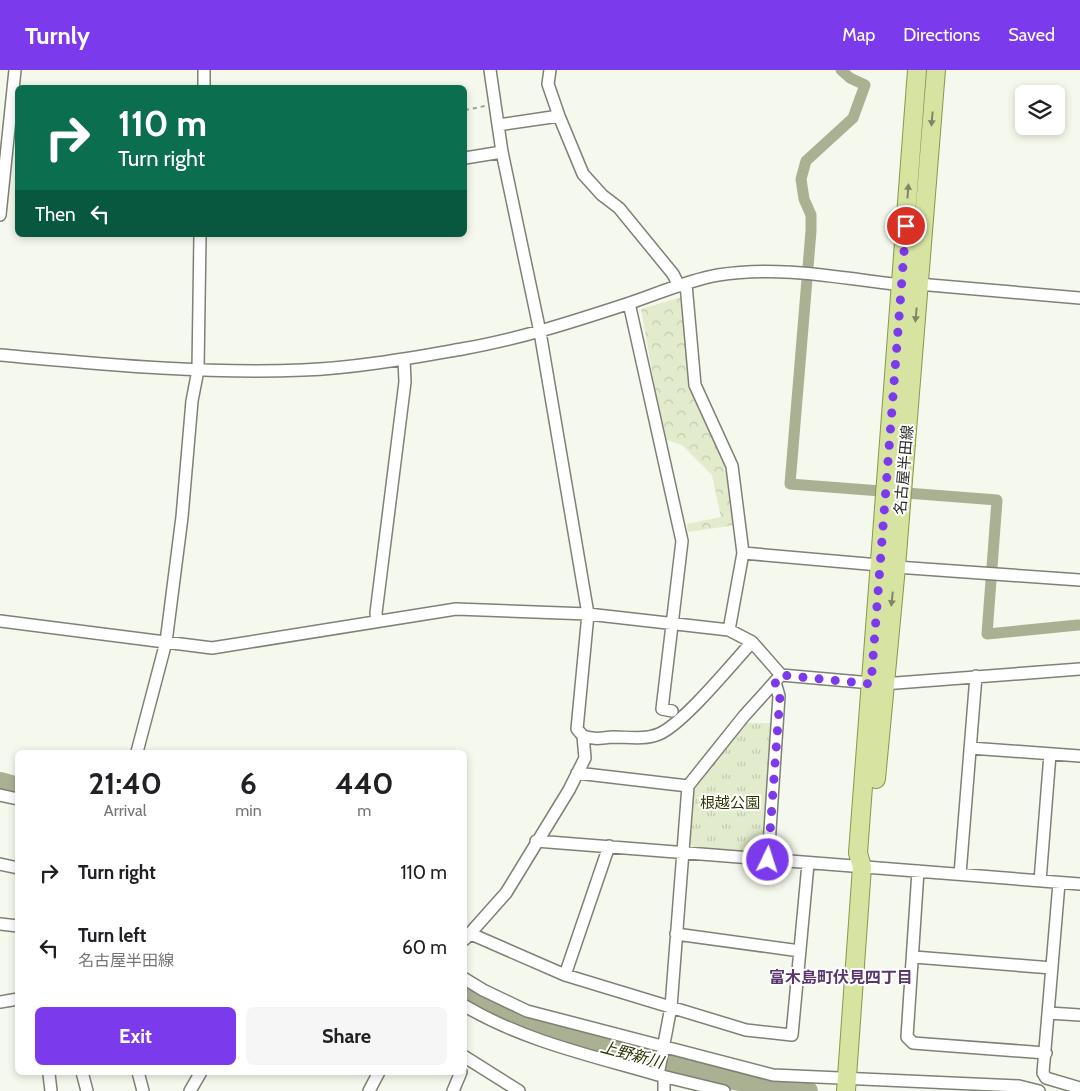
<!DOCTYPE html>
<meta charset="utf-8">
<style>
:root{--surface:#fff;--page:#f6f6f6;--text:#202124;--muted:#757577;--accent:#7c3aed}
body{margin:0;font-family:Cabin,"Noto Sans JP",sans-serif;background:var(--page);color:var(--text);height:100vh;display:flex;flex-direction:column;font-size:19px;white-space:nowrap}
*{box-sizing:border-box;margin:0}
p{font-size:16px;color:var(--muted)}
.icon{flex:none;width:28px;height:28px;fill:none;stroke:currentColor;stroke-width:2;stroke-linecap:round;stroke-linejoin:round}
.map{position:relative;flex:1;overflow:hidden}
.drawer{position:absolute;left:15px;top:680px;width:452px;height:325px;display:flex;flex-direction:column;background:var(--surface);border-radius:8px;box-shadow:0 2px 8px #0003}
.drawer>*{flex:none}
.top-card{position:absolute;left:15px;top:15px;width:452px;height:152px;border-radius:8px;box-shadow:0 2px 8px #0003;background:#0b6e4f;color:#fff;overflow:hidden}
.tools{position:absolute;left:1015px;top:15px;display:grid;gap:10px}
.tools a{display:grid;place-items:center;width:50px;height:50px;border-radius:8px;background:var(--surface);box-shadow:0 2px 8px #0003;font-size:25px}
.pin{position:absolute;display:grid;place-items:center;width:42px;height:42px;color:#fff;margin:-21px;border:2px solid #fff;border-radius:50%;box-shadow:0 1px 5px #0007}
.me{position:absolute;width:55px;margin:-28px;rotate:4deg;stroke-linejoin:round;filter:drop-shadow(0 0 4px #0008)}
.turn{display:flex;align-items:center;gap:18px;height:105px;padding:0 20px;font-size:22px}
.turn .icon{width:65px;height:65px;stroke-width:2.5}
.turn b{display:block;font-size:35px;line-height:42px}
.then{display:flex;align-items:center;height:48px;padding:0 20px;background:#0003;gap:10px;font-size:19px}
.eta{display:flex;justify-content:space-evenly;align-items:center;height:85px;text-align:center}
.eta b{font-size:30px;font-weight:800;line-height:35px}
.primary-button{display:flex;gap:10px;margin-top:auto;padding:10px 20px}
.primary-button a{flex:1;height:58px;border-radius:8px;background:var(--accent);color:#fff;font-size:20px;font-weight:800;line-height:58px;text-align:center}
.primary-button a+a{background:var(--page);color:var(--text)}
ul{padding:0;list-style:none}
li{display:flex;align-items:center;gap:15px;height:75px;padding:0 20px}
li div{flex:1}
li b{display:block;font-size:19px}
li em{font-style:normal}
header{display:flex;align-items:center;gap:30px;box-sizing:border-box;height:70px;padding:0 25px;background:var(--accent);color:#fff}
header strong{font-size:24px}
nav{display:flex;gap:28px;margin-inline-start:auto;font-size:18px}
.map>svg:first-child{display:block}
.forest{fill:url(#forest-crowns)}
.park{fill:url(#park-tufts)}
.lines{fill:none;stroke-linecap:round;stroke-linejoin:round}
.canal{stroke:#aab193;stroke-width:11}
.river{stroke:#aab193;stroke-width:20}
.minor-casing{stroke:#7e8176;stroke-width:14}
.primary-casing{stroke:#88974d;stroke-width:20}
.path{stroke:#9fa199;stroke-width:2;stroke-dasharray:4 4;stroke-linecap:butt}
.minor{stroke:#fff;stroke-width:11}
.primary{stroke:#d6e3a1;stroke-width:18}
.oneway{fill:#808664}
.route{stroke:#7c3aed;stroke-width:9;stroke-dasharray:0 16.2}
.labels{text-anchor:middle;stroke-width:4;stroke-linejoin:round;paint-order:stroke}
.street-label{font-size:15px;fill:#292a26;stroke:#fff}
.park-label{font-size:15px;fill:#2e3600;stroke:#fff}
.neighbourhood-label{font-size:16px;font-weight:bold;fill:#5a366e;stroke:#fff}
.water-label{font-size:16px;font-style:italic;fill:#2b3300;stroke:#fff}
</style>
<header>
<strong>Turnly</strong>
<nav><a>Map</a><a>Directions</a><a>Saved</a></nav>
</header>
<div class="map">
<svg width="1080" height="1021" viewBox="0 0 1080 1021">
<defs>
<pattern id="forest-crowns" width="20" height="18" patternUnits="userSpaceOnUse" patternTransform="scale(1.25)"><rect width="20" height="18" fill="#e3ebcd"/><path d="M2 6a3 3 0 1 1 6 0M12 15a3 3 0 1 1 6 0" fill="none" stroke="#c3cab0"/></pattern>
<pattern id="park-tufts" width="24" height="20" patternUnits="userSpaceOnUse" patternTransform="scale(1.25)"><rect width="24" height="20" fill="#e3ebcd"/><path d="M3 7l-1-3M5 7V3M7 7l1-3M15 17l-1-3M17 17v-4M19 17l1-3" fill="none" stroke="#c3cab0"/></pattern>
</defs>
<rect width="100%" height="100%" fill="#f5f8ec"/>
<path class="forest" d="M685,226L692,316L729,399L736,455L688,462L687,454L721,447L712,405L682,375L664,369L641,239Z"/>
<path class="park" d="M747,653H773L765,775L758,783L693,778L690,773L694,717Z"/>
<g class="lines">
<path class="canal" d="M841,0L850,8L865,15L853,48L806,91L801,109L804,129L811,145V161L790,414L997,430L987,564L1078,555"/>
<path class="river" d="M0,712L18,717
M465,922L533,959L724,1008L786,1020L808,1021"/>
<defs>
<path id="minor" d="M550,0L548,14L559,46L583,104L602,125L619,138L673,204L679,216
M204,18V0
M498,55L559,46
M465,88L502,82
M0,145L15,0
M686,214L695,315L732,396L743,483L729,560L752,572L781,605L883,614L1080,599
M629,233L682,471L662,639L672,641
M0,285C101,294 201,304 303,300C356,298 410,288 462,279C520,269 575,251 630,233C659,223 689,210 718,205C778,195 841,208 901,215L918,214L1080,228
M743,483L879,495
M896,497L1080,510
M0,551L212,578L456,539L588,544L729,560
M377,551L376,543L405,312L404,289
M583,666C596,670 600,668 613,667C628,667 645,670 659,664C683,654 732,594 752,572
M970,678L1080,686
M137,682L166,572L182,447L192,331L198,300L200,165
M577,703L688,716L744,646L781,605
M688,716L671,937L658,1005L724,1021
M0,725L18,729
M536,771L1080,814
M768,790L779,626L775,612
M0,794L18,798
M918,801L907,967L913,973L1046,983
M960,804L976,606
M1040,811L1050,684
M1059,813L1043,1003L1046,1008L1080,1018
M0,854L18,856
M471,864L565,905L746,960L792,965L808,794
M676,864L800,881
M465,869L506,823L569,720L585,688L583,666L577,659L588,544L540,262L502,82L490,0
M914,887L1052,898
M565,905L609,776
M465,909L483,920L527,941L773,1005L1019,1016L1039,1021
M0,932L18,929
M465,936C524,971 593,986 658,1005
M1049,943L1080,945
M465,987L519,1021
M82,1002L87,1021
M138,1002L143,1021
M49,1004L51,1021
M190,1021L201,1002
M369,1021L379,1002
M453,1021L461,1002
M664,1021V1007"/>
<path id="primary" d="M876,709L896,497L936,0
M846,1021L862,797L858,783L917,0"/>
</defs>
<use href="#minor" class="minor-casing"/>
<use href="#primary" class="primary-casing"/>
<path class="path" d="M465,40L485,36"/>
<use href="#minor" class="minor"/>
<use href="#primary" class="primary"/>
</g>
<defs><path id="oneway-solid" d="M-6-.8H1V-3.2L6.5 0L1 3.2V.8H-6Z" transform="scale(1.25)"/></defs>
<g class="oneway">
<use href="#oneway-solid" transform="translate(932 49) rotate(95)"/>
<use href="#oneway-solid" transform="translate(908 121) rotate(-86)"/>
<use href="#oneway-solid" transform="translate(916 245) rotate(95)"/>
<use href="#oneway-solid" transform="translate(892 529) rotate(96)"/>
</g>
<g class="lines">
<path class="route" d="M768,790L780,626L775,612L781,605L871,614L906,156"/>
</g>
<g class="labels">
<g class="street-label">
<text transform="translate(904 400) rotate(-85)" y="5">名古屋半田線</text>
</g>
<g class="park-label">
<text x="730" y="738">根越公園</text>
</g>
<g class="neighbourhood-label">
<text x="841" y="913">富木島町伏見四丁目</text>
</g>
<g class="water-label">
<text transform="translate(632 984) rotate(15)" y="6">上野新川</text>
</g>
</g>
</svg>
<div class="tools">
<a><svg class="icon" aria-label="layers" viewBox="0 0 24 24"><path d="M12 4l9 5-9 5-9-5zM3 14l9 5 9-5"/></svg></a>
</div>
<div class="pin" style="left:906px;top:156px;background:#d93025"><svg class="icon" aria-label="arrive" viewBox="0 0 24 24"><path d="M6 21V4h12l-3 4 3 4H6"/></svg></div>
<svg class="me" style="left:768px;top:790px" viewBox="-20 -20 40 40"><circle r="17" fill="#7c3aed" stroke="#fff" stroke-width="3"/><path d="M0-11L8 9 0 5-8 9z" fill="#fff"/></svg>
<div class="top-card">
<div class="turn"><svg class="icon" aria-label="right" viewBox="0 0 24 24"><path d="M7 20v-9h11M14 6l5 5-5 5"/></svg><div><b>110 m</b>Turn right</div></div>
<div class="then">Then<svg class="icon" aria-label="left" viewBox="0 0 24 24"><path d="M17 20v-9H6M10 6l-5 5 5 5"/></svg></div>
</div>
<section class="drawer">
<div class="eta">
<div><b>21:40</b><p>Arrival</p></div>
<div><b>6</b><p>min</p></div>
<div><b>440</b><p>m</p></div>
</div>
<ul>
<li><svg class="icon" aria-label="right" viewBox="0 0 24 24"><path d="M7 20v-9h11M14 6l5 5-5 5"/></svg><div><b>Turn right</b></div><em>110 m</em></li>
<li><svg class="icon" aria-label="left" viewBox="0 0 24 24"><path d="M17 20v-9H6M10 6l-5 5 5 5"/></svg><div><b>Turn left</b><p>名古屋半田線</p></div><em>60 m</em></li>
</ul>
<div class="primary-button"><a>Exit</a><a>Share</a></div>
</section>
</div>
